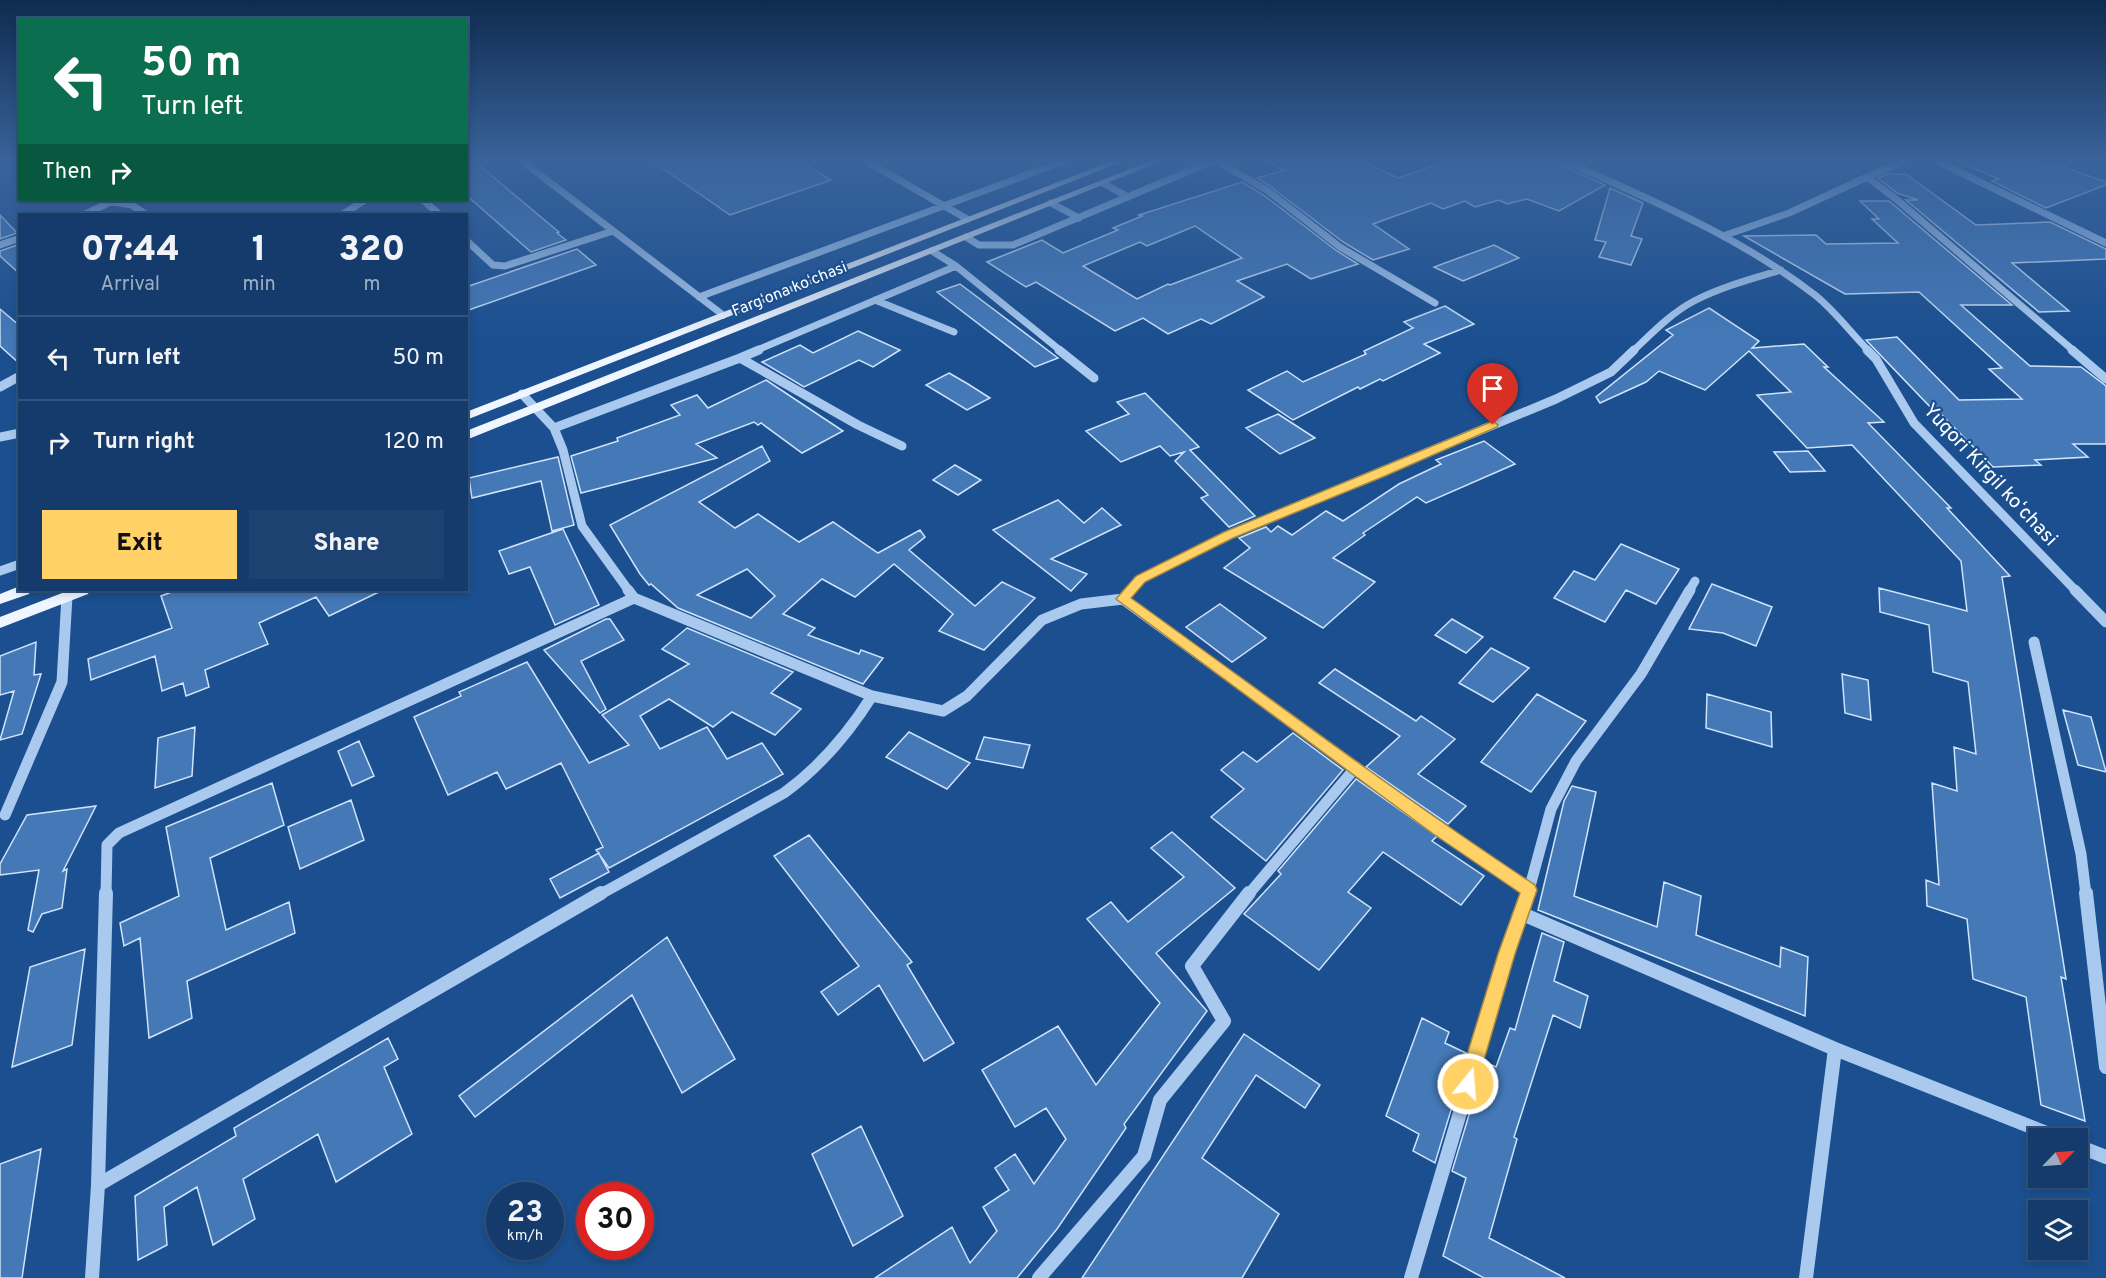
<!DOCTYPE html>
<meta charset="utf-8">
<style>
:root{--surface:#143b6b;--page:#1d4271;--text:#f1f3f6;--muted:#9dadc1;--line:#33557e;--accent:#ffd166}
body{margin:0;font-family:Overpass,sans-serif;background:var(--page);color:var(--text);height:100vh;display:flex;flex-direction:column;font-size:22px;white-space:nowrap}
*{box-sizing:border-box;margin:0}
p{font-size:20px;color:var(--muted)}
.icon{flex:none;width:33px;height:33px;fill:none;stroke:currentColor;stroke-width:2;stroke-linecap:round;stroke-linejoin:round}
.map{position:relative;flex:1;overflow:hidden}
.sheet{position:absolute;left:18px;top:213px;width:450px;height:378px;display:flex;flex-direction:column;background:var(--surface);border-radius:0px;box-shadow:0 3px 9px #0003,0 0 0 2px var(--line)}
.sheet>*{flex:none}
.top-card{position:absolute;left:18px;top:18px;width:450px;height:183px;border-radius:0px;box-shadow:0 3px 9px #0003,0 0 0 2px var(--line);background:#0b6e4f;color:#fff;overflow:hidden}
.needle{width:39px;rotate:65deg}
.tools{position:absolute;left:2028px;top:1128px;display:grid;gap:12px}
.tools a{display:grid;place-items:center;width:60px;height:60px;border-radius:0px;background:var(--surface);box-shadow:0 3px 9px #0003,0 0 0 2px var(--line);font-size:30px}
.speed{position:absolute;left:486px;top:1182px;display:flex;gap:12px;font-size:30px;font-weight:700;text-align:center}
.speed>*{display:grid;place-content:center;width:78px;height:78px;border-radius:50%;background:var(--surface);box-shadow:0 3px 9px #0003,0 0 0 2px var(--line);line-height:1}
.speed small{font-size:15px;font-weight:400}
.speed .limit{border:9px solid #d22;background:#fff;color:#111}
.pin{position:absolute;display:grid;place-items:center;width:51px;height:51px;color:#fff;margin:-62px -26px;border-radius:50% 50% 50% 0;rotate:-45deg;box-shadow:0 0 6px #0007}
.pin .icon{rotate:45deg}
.me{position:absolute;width:66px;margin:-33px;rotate:17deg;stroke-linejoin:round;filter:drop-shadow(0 0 4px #0008)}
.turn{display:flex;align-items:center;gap:21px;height:126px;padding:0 24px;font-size:27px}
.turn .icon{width:78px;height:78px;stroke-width:2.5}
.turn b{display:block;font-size:42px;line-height:51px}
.then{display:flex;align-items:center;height:57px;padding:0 24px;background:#0003;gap:12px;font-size:22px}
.eta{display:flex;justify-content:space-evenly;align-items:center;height:102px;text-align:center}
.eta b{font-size:36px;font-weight:800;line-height:42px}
.cta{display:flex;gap:12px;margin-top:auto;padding:12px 24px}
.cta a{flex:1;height:69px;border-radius:0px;background:var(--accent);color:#111;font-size:24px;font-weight:800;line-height:69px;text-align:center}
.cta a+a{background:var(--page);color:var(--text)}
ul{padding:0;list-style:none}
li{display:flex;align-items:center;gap:18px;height:84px;padding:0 24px;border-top:2px solid var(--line)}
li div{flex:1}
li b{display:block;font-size:22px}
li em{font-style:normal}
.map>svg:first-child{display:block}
.building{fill:#4478b7;stroke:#cfe3fa;stroke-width:1.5;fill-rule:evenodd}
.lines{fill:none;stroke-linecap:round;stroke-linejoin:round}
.minor-far3{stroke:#a9c9ee;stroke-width:7}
.minor-far2{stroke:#a9c9ee;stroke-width:9}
.minor-far1{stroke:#a9c9ee;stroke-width:11}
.minor{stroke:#a9c9ee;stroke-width:14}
.major{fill:#f0f6ff;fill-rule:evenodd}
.route{fill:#ffd166;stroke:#a68842;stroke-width:1.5}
.labels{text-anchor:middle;stroke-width:4.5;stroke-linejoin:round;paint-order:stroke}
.far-street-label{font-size:16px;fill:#fff;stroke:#1b4f8f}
.street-label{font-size:20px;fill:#fff;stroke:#1b4f8f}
</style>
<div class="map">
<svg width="2106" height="1278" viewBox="0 0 2106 1278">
<rect width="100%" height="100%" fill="#1b4f8f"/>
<path class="building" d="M466,161H474L559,232L557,233L566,240L531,252L466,195Z
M652,161H712L719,165L732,161H799L831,180L730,215Z
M1264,161H1361L1398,178L1448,161H1559L1563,166L1605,185L1559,211L1527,199L1507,204L1499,200L1475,207L1465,201L1443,209L1431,203L1373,224L1409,249L1373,260L1343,242L1271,187L1257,178L1285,170Z
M1957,161H2030L2050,169L2059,165L2106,182V185L2046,208L1992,181L1999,179Z
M1888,174H1906L1976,225L2050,222L2106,249V259L2012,263L2069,311L2039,312L1906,200H1918L1897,193L1878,178Z
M1242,182L1265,196L1337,251L1358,264L1311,279L1287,264L1237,281L1264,297L1211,324L1201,319L1168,334L1143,318L1115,331L1036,282L1026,287L987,262L1042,240L1063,253L1118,230L1113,228L1142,216L1139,215ZM1195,226L1242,258L1170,285L1168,284L1137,299L1083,266L1140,242L1147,246Z
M1610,188L1643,203L1631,236L1642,239L1631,265L1599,257L1606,242L1595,240Z
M1860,201H1889L2012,305H1961L2030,366L2081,367L2106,386V444H2073L2088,457L2035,460L2041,465L1993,467L1940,413H1936L1866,340L1897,337L1959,400L2022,399L1989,369L2002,368L1976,344L1919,292L1845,294L1744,236L1816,235L1826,244L1898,243L1872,219H1879Z
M0,215L17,233L0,239Z
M20,244V274L0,256V251Z
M1494,245L1519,258L1463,281L1434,267Z
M577,249L596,265L466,311V287Z
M960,284L1054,355L1058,358L1035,367L937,292Z
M1445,306L1474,324L1424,344L1440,353L1383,381L1380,379L1360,389L1358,387L1293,420L1248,390L1287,371L1303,382L1366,354L1364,351L1413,328L1404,322Z
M1709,308L1759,341L1752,348L1804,344L1828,367H1824L1884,422L1868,423L1951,508H1947L2010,576L2002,577L2066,979L2061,977L2085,1121L2041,1105L2026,997L1973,979L1967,919L1927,906L1926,880L1939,885L1932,783L1957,791L1954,747L1976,754L1968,682L1933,672L1929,625L1880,612L1879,588L1967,611L1961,561L1852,445L1807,448L1757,395L1791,392L1749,351L1705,390L1659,371L1646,382L1600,403L1596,397L1673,335L1666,330Z
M0,309L20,326V364L0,346Z
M858,331L900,350L873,367L859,360L804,387L762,362L800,345L813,353Z
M949,373L968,384L990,398L967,410L926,385Z
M766,380L843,431L802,453L761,423L758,425L754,422L696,444L717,458L581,493L571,456L618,441L617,438L680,415L671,405L697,395L708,408Z
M1145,393L1199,447L1190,450L1255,516L1229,527L1201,498L1208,495L1175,461L1184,452L1170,456L1160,446L1121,462L1086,431L1129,414L1117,402Z
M1278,414L1315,438L1280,454L1246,428Z
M1484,441L1515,464L1426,503L1417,497L1363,533L1365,535L1333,558L1375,582L1323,628L1224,568L1250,548L1239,538L1266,527L1271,532L1278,526L1292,535L1326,511L1343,521L1399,484L1441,464L1436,460Z
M762,446L770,461L699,502L735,528L758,514L799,542L833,522L878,553L920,530L925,537L909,550L975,606L1002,582L1035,598L984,650L939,631L953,614L894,564L855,597L822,579L783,614L815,628L808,635L859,654L861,650L883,658L863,684L678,608L651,584L649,585L640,574L610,525ZM747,569L775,596L751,618L697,595Z
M1808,451L1825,471L1790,472L1774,452Z
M558,457L574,525L552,531L541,481L472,498L469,478Z
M955,465L981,480L958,495L933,480Z
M1058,500L1084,523L1102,508L1121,525L1051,559L1087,574L1071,591L993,530Z
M563,529L599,605L555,625L530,567L509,574L499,551Z
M1621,544L1679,569L1656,604L1626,590L1605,622L1554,598L1574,571L1595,580Z
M1712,584L1772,607L1756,646L1723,633L1689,629Z
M177,590H383L329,616L316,597L259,623L268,644L205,670L209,687L186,696L183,683L162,691L155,656L91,680L88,659L172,628L161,596Z
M1220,604L1266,638L1232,662L1186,627Z
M606,619H610L624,640L581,661L606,709L600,713L544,650Z
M1452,619L1483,637L1466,653L1435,635Z
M687,628L793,672L771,693L801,709L775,735L732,712L713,727L669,699L640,716L660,749L707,727L727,759L762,743L783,774L609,868L599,854L609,872L560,898L550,879L599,853L596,850L603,847L561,763L506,789L497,772L448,795L414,717L461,696L459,692L527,662L589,763L629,745L602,715L689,664L662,649Z
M36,642L34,675L41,674L22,734L0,740L14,691L0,695V656Z
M1491,648L1529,668L1493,702L1459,683Z
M1335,669L1416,721L1421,716L1455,739L1418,774L1466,806L1448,824L1366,767L1400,736L1319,683Z
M1842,674L1868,680L1871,720L1845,713Z
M1537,694L1586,721L1531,792L1481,762Z
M1707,694L1771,712L1772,747L1706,728Z
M2063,710L2091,717L2106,772L2078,765Z
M195,727L192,776L155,788L158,738Z
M909,732L970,763L947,789L886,757Z
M1293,733L1343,770L1266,861L1211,817L1244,789L1221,770L1243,752L1257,762Z
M984,737L1030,745L1023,768L976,759Z
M359,741L374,776L352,786L338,751Z
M1356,779L1437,836L1432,841L1484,876L1461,905L1383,852L1348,892L1371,908L1319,970L1244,914L1281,874L1278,871Z
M272,783L284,825L210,858L226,930L289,902L295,933L187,981L192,1018L149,1038L140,938L124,946L120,923L179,896L166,827Z
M1572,786L1596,792L1574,896L1657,927L1664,882L1701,896L1696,935L1780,967L1781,947L1808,957L1805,1016L1538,910L1564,801Z
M351,800L364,840L300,869L288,827Z
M96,806L63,871L67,869L62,908L42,914L33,932L28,930L39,870L0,875V864L27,815Z
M1172,832L1235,888L1156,953L1207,1011L1124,1124L1126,1128L1057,1229L1017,1278H875L952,1227L970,1263L997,1231L983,1207L1009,1190L995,1168L1015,1154L1034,1184L1066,1139L1046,1108L1015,1127L982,1070L1058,1026L1096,1085L1160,1003L1087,919L1111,902L1128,922L1184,877L1151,848Z
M809,835L912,962L907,965L954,1043L924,1061L879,985L838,1015L821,992L859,966L774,856Z
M1542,933L1564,942L1554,981L1588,996L1580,1028L1553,1015L1514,1137L1517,1139L1489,1238L1565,1278H1484L1443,1256L1466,1178L1452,1171L1485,1062L1496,1067L1510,1028L1515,1030Z
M667,937L735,1059L682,1093L632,995L475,1117L459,1096Z
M85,949L72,1045L12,1067L30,967Z
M1422,1018L1449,1032L1445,1043L1468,1054L1435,1163L1413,1151L1419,1134L1386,1116Z
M1244,1034L1320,1085L1305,1108L1256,1075L1202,1158L1279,1214L1242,1278H1082Z
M388,1038L398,1059L384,1067L412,1134L336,1182L318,1134L243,1179L255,1219L213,1245L197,1187L164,1207L167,1245L138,1260L135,1196L236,1136L234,1128Z
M861,1126L903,1216L853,1246L812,1154Z
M41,1149L22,1278H0V1164Z"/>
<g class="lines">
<path class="minor-far3" d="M522,161L723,315
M866,161L967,219
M1217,161L1268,191L1340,247L1435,303
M1565,161C1651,200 1740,237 1815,295C1835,311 1851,333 1869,351
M1906,161L1867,177L1896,199L2074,351
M1937,161L2106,243
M1103,183L1128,197
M100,200L132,205L145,214
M423,200L439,214
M1051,203L1079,218
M86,214L108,203
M343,214L365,200
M1723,236L1789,213L1867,177
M966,237L979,245H1013L1213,161
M466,240L493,265L505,266L613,231
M0,245L20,238
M932,251L956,266
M699,297L1064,161
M875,300L954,332
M755,351L956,266L1061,351
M1633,351C1651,334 1671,313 1694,301C1721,287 1751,279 1781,270"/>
<path class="minor-far2" d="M1059,350L1094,378
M1867,350L1876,359L1914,423L2076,591
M2072,350L2106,379
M740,358L759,350
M0,387L20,376
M522,394L554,428L563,450L582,526L629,591
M554,428L740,358L858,425L902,446
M0,437L20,433
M0,571L20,564
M1130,591L1140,579L1228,535L1556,399L1611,372L1634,350
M1689,591L1695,581"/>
<path class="minor-far1" d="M628,590L634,598
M2075,590L2106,622
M1123,599L1131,590
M2034,642L2081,854L2086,895
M872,696L943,711L967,696L1042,620L1081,604L1123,599L1375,783L1529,890L1527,895
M5,815L62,682L67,596
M1529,890L1551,809L1576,761L1641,674L1690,590
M106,895L107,845L119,833L634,598
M599,895L784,793C820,767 848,734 872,696L634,598
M1248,895L1356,767"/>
<path class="minor" d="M106,893L98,1185L601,893
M2086,893L2106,1067
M1520,913L1835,1049L1806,1278
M1835,1049L2059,1138
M2078,1146L2106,1157
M92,1278L98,1185
M1039,1278L1144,1156L1160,1100L1224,1021L1192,966L1249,893
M1411,1278L1507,954L1528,893"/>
<path class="major" d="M1112,161H1124L466,420V412Z
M1150,161H1162L466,440V431Z
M20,586V590H31L29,594L0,604V594Z
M70,590H90L88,594L0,628V617Z"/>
</g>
<linearGradient id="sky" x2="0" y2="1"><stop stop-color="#0f2b4f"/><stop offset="0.47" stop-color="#39639b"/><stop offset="1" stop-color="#39639b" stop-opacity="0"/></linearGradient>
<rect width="2106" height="340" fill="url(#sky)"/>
<path class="route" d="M1493,421L1498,425L1497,427L1385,476L1233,538L1145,582L1131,598C1265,694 1397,794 1535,885L1537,890L1515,954L1477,1084L1474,1090L1468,1093L1461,1090L1458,1084L1498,954L1520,893L1432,833L1116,599L1136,576L1224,532Z"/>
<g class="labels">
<g class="far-street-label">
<text transform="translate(789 288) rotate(-22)" y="6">Fargʻona koʻchasi</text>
</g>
<g class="street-label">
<text transform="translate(1991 474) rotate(47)" y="7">Yuqori Kirgil koʻchasi</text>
</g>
</g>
</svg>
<div class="tools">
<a><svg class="needle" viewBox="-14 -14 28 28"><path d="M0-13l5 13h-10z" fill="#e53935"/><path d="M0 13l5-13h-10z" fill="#9dadc1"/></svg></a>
<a><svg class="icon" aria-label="layers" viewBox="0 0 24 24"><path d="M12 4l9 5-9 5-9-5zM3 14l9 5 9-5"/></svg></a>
</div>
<div class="speed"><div>23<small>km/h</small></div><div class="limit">30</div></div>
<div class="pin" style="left:1493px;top:425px;background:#d93025"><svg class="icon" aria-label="arrive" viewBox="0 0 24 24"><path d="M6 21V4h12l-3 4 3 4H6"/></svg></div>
<svg class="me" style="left:1468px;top:1084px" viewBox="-20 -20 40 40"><circle r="17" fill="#ffd166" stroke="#fff" stroke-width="3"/><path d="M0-11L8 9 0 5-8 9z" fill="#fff"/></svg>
<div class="top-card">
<div class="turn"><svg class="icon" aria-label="left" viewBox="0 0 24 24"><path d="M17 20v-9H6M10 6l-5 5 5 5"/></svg><div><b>50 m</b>Turn left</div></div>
<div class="then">Then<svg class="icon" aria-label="right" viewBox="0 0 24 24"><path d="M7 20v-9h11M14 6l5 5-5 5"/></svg></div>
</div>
<section class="sheet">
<div class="eta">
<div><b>07:44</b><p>Arrival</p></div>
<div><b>1</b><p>min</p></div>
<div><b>320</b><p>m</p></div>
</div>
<ul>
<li><svg class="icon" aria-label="left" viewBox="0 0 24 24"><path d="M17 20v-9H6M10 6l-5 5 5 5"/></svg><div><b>Turn left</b></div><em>50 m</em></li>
<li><svg class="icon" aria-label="right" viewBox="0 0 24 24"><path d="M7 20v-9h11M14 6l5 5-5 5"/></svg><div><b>Turn right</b></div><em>120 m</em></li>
</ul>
<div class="cta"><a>Exit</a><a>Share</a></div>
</section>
</div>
